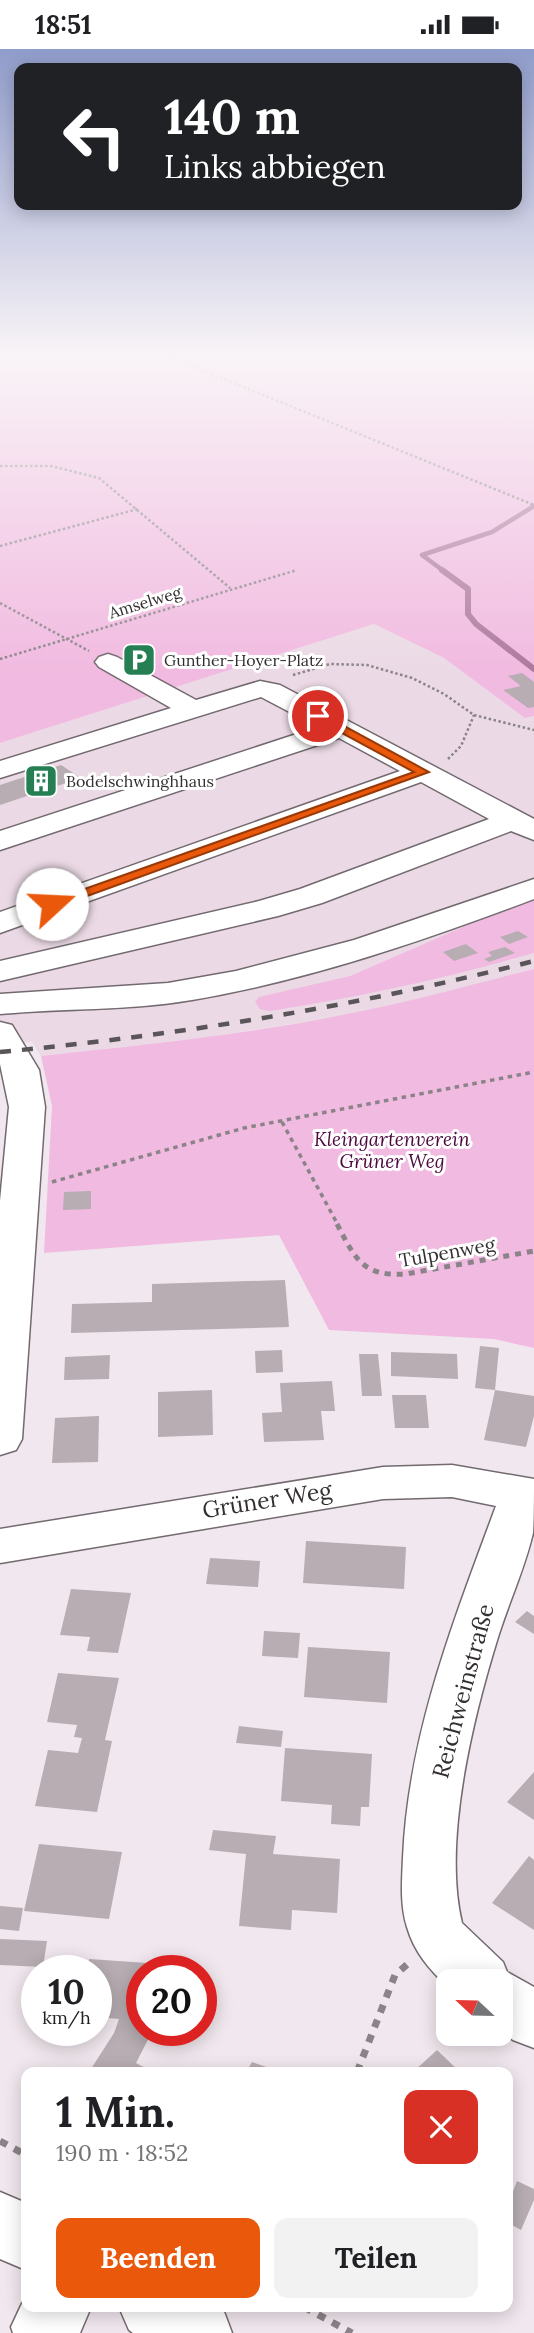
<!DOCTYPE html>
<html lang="de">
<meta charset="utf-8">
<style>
:root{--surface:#fff;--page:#f2f2f2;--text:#202124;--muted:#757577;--accent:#ea580c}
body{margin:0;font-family:Lora,serif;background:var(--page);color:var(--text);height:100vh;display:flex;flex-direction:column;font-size:26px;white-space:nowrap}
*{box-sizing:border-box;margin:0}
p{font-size:23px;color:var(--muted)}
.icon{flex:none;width:38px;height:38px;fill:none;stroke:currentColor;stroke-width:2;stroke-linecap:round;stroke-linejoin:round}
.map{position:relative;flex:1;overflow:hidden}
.panel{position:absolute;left:21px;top:2018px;width:492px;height:245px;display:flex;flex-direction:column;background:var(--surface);border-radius:14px;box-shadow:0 4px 18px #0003}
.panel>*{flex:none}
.hud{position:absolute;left:14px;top:14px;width:508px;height:147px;border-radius:14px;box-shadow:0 4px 18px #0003;background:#202124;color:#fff;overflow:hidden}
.needle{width:46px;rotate:292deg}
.tools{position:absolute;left:436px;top:1920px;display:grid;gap:14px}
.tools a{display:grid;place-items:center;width:77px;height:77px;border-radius:14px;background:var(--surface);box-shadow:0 4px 18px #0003;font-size:35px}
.speed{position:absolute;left:21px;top:1906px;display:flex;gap:14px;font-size:35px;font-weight:700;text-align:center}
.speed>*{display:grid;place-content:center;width:91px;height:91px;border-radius:50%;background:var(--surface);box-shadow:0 4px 18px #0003;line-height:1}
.speed small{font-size:18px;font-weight:400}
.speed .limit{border:10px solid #d22;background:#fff;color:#111}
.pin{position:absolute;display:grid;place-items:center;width:60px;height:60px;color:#fff;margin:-30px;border:4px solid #fff;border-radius:50%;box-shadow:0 2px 7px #0007}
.me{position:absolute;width:77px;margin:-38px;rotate:70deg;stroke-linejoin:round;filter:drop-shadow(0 0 5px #0008)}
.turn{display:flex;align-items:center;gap:24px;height:147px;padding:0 35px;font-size:32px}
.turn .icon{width:91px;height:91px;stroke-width:2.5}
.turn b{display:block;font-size:49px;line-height:60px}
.round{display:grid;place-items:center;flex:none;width:74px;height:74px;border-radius:14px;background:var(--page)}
.headline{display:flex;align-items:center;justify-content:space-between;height:119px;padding:0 35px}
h1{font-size:42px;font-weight:700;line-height:52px}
.button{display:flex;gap:14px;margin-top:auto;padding:14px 35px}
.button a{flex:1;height:80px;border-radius:14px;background:var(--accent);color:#fff;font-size:28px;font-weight:700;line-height:80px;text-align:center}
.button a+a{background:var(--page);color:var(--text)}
.status{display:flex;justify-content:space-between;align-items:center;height:49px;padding:0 35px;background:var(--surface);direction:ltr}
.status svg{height:19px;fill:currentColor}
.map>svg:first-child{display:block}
.built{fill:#ebdae5}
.green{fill:#f1bae0}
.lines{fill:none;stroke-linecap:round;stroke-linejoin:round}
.stream-far1{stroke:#ad789d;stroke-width:4.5}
.stream{stroke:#ad789d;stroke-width:6}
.building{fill:#b7adb3}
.minor-casing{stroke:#736a70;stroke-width:3}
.major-casing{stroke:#736a70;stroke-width:3}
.path-far3{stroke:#8a8387;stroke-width:2.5;stroke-dasharray:2.5 2.5;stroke-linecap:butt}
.path-far2{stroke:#8a8387;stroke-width:3.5;stroke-dasharray:4.5 4.5;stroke-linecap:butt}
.path-far1{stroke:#8a8387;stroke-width:5;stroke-dasharray:6 6;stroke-linecap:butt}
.path{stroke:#8a8387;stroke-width:7;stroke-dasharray:8 8;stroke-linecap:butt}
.minor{fill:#fff;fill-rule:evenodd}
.major{fill:#fff;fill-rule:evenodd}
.rail{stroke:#5a5558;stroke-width:4.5;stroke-dasharray:11 11;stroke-linecap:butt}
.route{fill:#ea580c;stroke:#983908;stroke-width:2}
.labels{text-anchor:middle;stroke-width:6;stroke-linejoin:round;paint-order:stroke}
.far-street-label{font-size:16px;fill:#332f31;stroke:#fff}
.far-poi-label{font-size:16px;fill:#332f31;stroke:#fff;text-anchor:start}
.park-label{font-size:19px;font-style:italic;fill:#4c093e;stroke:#fff}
.street-label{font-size:19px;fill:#332f31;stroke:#fff}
.near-street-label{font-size:23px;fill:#332f31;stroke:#fff}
</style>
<div class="status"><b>18:51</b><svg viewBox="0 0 49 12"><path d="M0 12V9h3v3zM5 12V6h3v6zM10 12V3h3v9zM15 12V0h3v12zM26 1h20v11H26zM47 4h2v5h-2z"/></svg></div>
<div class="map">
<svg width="534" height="2284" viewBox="0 0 534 2284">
<rect width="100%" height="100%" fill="#f1e7ee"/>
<path class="built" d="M374,575L444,609L525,669L534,667V847L350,927L292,942L511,911L534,904V920L412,952L340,967L210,988L41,1007L32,993L0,996V694Z"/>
<path class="green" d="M0,304H534V667L525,669L444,609L374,575L0,694Z
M534,847V904C447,929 359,948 270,962L260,960L255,953L259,948L350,927Z
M534,920V1299L494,1290L329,1281L279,1186L44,1204L52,1057L41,1007C142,996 243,986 342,966C407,954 470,936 534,920Z"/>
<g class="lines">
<path class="stream-far1" d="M445,523L422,506L492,483L534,457"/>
<path class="stream" d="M442,521L468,540V565L476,575L534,620"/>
</g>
<path class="building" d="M522,624L534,633V658L528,659L503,641L521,637L508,627Z
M61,716L81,729L0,756V736Z
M518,882L528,888L509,895L500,888Z
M466,895L478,904L454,912L443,903Z
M505,898L515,904L489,913L484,910L492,907L488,903Z
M91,1142V1160L63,1161L64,1143Z
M285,1231L289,1278L71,1284L72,1255L152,1253V1235Z
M480,1297L499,1299L495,1341L534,1347V1367L526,1398L484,1391L495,1341L475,1339Z
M282,1301L283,1323L256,1324L255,1302Z
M391,1303L457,1305L458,1330L391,1327Z
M359,1305H378L382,1347H362Z
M110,1306L109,1330L64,1331L65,1308Z
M332,1332L335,1362H321L324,1391L264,1393L262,1364L282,1363L280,1334Z
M212,1341L213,1386L158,1388V1343Z
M392,1346H426L429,1379H395Z
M99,1367L98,1413L52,1414L55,1369Z
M306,1492L406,1498L404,1540L303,1534Z
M210,1509L260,1512L258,1538L206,1535Z
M71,1540L131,1544L118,1604L87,1602L90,1588L60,1586Z
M527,1562L534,1567V1585L515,1573Z
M264,1582L300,1584L298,1609L262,1607Z
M308,1598L390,1603L387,1654L304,1648Z
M58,1624L119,1629L105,1691L112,1692L97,1763L35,1757L48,1701L78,1704L82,1689L74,1688L77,1676L47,1673Z
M239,1677L283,1682L281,1698L236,1694Z
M285,1699L372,1705L369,1758H361L360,1777L331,1775L332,1756L281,1752Z
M534,1723V1771L507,1753Z
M213,1781L276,1787L273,1805L340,1810L337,1864L292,1861L291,1881L239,1877L246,1805L209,1801Z
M39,1795L122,1803L109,1870L24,1862Z
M529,1807L534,1811V1881L492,1854Z
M0,1857L23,1859L19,1882L0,1880Z
M0,1890L47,1892L43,1918L0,1916Z
M89,1910L162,1915L161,1922H142V1981H153L136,2014L153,2023H89L114,1984L119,1970L96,1968V1922H88Z
M437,2001L460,2023H413Z
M252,2013L281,2023H246Z
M517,2132L534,2140V2151L521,2181L508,2174V2156Z"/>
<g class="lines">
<defs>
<path id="minor" d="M108,605L117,608L196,651L260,632L280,636L534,770V791L511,782L322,854L278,867L0,932V912L259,852L300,840L489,770L421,733L0,884V863L400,722L339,689L0,801V782L318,678L261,648L0,729V712L171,659L99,618L95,613L99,608Z
M534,830V850C423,892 309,931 192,951C128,962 64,959 0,965V945L168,934L236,922L354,891Z
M0,973L12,976L39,1021L45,1058L22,1390L16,1401L0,1406V1152L9,1058L0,1015Z
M452,1416L534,1430C534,1447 534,1468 533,1484C525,1518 510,1551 499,1585C474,1665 442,1791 462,1874L503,1913L507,1923L534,1938V1999L513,1991L500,1982V1932H448V1938C430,1921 414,1903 407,1878C400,1856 402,1832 403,1809C408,1686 454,1571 496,1457L452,1448L383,1450L0,1514V1480L383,1418Z
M26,2246V2258H91L80,2284H13L11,2278Z"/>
<path id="major" d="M0,2143L26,2154V2221L0,2210Z
M119,2258H217L223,2260L232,2284H133L129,2281Z"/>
</defs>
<use href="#minor" class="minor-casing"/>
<use href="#major" class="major-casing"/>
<path class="path-far3" d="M160,304L534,456
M0,417H51L99,429L230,539
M0,497L138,460
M0,554L89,602
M0,610L297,521
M293,626L330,615L367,616L412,629L444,645L474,666L534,681
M448,710L461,697L474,666"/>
<path class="path-far2" d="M282,1073L338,1176
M52,1133L244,1079L534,1023"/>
<path class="path-far1" d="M337,1175C355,1209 362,1228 406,1225L534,1202"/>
<path class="path" d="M357,2023L395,1926L411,1912
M0,2092L26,2106
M304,2258L352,2284"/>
<use href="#minor" class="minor"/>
<use href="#major" class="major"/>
<path class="rail" d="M0,1003C181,986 358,957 534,912"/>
</g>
<linearGradient id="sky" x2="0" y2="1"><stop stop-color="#909cca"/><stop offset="0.49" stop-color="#f9f4f7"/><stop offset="1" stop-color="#f9f4f7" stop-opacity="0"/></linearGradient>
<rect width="534" height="624" fill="url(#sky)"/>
<path class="route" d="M314,665H322L429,723L57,858H48V853L414,723L314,669Z"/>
<defs>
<symbol id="parking-square" viewBox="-11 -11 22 22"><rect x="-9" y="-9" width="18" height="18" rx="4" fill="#257f53" stroke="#fff"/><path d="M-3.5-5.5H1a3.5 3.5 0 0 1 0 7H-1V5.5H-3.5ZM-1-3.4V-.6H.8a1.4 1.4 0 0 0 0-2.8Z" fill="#fff"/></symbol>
<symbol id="building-square" viewBox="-11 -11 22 22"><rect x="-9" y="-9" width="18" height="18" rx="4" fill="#257f53" stroke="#fff"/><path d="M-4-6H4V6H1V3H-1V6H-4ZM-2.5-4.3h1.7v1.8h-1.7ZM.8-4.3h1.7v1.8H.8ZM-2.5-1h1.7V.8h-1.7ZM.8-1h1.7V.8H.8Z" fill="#fff"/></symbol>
</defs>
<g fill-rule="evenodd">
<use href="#parking-square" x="120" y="592" width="38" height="38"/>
<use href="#building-square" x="22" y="713" width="38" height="38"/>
</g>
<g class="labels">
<g class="far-street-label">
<text transform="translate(145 553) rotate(-17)" y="6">Amselweg</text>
</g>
<g class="far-poi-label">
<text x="164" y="617">Gunther-Hoyer-Platz</text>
<text x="66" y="738">Bodelschwinghhaus</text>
</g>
<g class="park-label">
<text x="392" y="1097">Kleingartenverein<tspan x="392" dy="22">Grüner Weg</tspan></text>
</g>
<g class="street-label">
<text transform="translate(447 1203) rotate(-10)" y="7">Tulpenweg</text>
</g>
<g class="near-street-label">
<text transform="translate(267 1451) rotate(-9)" y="8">Grüner Weg</text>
<text transform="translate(463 1642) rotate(-75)" y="8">Reichweinstraße</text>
</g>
</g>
</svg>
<div class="tools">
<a><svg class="needle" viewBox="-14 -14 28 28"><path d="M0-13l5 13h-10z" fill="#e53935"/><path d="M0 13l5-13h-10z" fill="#757577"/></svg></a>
</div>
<div class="speed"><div>10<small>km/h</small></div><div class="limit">20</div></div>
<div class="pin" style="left:318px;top:667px;background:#d93025"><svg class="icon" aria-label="arrive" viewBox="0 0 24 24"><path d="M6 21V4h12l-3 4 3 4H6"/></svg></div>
<svg class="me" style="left:52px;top:855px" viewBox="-20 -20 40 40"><circle r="19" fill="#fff"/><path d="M0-13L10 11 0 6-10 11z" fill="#ea580c"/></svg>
<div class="hud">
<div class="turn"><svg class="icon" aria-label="left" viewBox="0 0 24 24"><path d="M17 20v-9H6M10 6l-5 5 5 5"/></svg><div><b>140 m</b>Links abbiegen</div></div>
</div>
<section class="panel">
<div class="headline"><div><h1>1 Min.</h1><p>190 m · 18:52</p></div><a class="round" style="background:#d93025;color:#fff"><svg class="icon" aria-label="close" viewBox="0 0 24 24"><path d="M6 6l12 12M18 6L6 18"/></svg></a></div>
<div class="button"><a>Beenden</a><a>Teilen</a></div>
</section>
</div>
